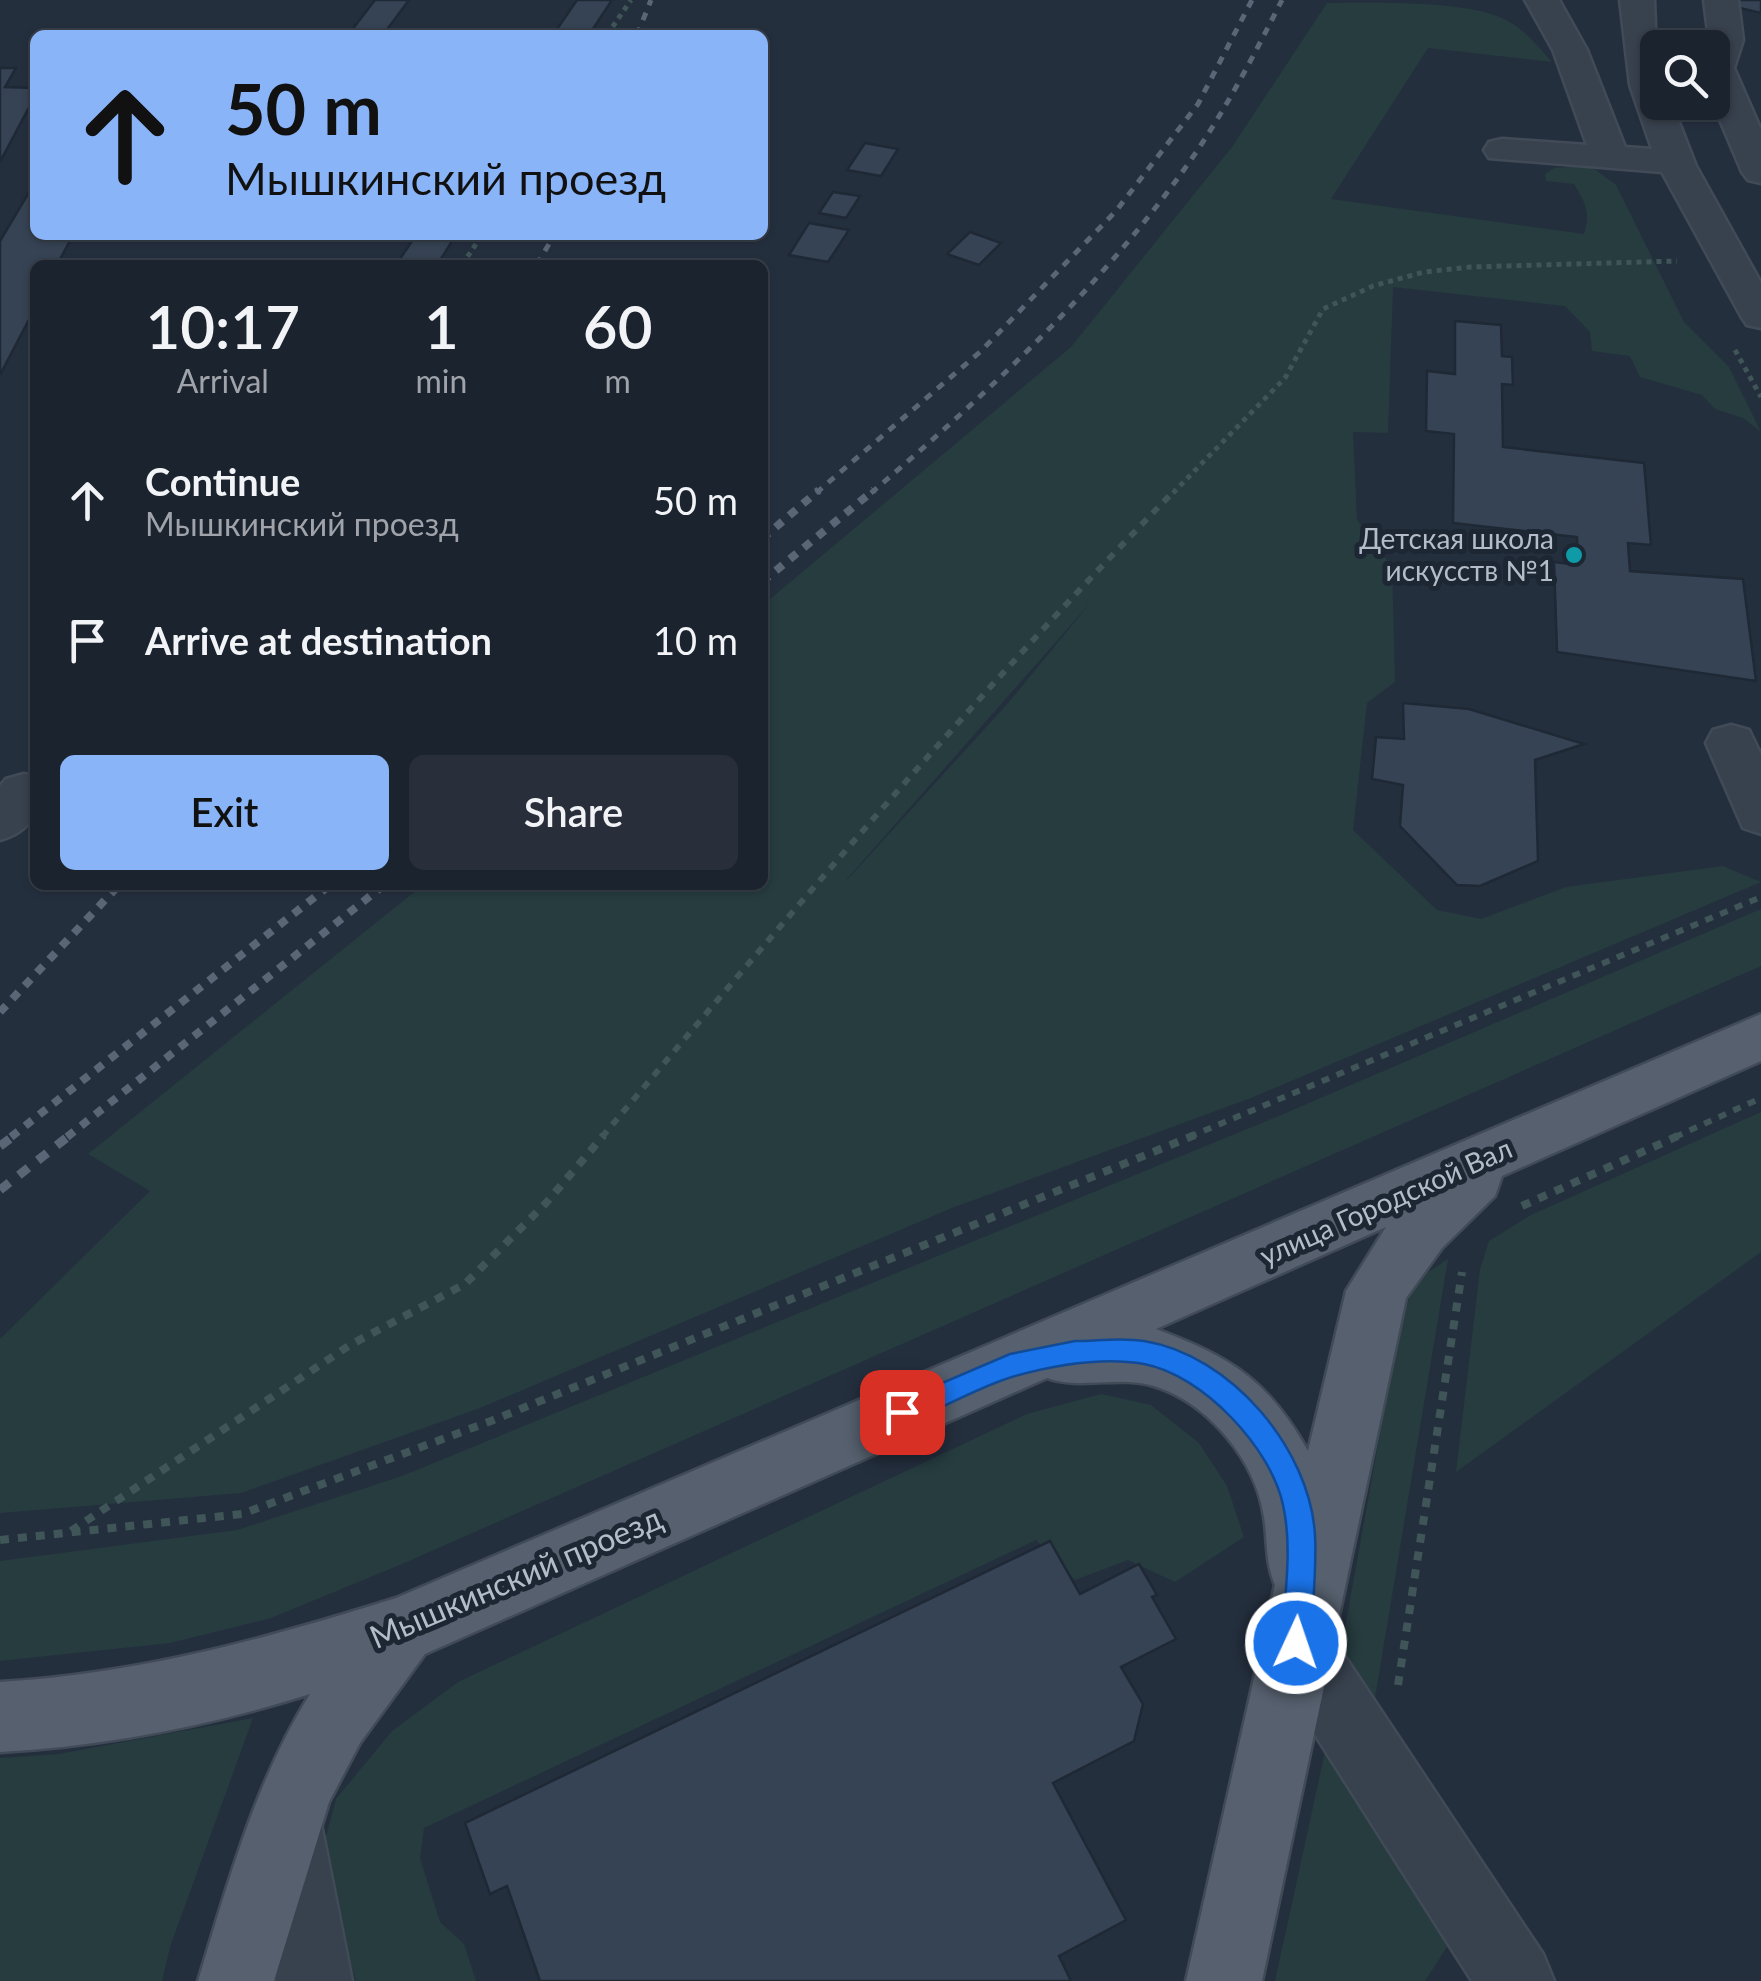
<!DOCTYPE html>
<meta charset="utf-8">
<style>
:root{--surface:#1b232e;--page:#282f3a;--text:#f1f3f6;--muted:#a0a4aa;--line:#39404a;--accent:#8ab4f8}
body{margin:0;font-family:Lato,sans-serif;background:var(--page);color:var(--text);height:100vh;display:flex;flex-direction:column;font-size:38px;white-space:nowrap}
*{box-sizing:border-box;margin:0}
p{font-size:32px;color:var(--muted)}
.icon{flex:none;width:55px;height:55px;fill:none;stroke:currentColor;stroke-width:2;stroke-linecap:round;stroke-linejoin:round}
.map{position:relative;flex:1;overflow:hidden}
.side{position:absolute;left:30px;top:260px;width:738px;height:630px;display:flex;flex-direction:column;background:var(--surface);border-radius:15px;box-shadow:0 2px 8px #0004,0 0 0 2px var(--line)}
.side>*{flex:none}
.hud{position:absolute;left:30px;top:30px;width:738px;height:210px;border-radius:15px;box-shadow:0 2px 8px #0004,0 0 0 2px var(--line);background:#8ab4f8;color:#111;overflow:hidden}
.buttons{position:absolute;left:1640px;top:30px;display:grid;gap:20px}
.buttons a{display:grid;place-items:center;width:90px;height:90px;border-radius:15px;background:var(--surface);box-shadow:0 2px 8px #0004,0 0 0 2px var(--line);font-size:50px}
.pin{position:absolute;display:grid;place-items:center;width:85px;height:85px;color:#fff;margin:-42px;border-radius:20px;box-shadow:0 5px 15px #0006}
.me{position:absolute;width:110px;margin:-55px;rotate:3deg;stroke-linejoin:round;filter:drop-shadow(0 0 8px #0008)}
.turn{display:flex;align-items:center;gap:35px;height:210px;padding:0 30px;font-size:45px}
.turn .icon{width:130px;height:130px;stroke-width:2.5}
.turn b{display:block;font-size:70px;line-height:85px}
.eta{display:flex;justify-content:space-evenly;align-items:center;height:170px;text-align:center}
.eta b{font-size:60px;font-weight:600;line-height:70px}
.button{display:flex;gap:20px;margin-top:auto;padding:20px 30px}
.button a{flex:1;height:115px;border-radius:15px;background:var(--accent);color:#111;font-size:40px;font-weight:600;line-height:115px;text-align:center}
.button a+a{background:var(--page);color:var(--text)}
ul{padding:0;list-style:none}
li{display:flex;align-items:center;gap:30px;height:140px;padding:0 30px}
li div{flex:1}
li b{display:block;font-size:38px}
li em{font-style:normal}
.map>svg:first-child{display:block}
.green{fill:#263c3f;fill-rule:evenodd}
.building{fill:#364354;stroke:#1f2835;stroke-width:2.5}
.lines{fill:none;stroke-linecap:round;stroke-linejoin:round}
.minor-casing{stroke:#414a57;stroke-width:5}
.major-casing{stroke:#414a57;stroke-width:5}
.path-far2{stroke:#3f5557;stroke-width:5;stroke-dasharray:5 5;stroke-linecap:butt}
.path-far1{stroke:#3f5557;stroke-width:6;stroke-dasharray:8 8;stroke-linecap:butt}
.path{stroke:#3f5557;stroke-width:8;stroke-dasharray:9 9;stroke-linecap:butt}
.minor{fill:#38414e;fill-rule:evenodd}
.major{fill:#56606e;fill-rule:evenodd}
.rail-far2{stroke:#5a6575;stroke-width:5;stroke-dasharray:8 8;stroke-linecap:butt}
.rail-far1{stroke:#5a6575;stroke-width:8;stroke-dasharray:9 9;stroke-linecap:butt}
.rail{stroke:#5a6575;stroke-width:9;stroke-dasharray:12 12;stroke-linecap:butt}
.route{fill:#1a73e8;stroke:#114b97;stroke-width:2.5}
.culture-dot{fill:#0f9aa8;stroke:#1d2633;stroke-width:4}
.labels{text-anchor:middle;stroke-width:10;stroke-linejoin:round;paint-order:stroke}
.poi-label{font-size:28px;fill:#b4bcc9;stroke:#1d2633;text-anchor:end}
.street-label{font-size:28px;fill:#b4bcc9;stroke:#1d2633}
.near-street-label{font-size:32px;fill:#b4bcc9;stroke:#1d2633}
</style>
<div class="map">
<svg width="1761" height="1981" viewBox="0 0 1761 1981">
<rect width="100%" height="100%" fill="#242f3e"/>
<path class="green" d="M1327,3C1372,3 1468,0 1506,20C1525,29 1538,47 1552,62L1428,48L1331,199L1584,234C1591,212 1585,202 1574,184L1546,181L1545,174L1554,168L1589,165L1616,185L1684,322L1729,367L1761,432L1743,418L1715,409L1702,395L1640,377L1630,356L1592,351L1590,332L1565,306L1393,287L1388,433L1353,432L1357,520L1392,567L1395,682L1367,703L1353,830L1437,910L1481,919L1566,887L1723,866L1761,882L1251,1098L952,1208L480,1408L241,1493L0,1513V1339L150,1191L88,1154L423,885H762L763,605L1071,347L1232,147ZM1091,602L1009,702L847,880V879Z
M1761,909V966L402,1564L271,1618L170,1643L0,1661V1561L237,1530L402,1476L1274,1118Z
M1761,1112V1252L1456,1472L1480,1269L1489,1241L1531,1215Z
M1448,1259L1375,1698L1341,1650L1401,1317L1418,1279Z
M1101,1394L1151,1405L1199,1443L1227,1486L1244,1537L1175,1582L1128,1560L1075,1580L1036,1540L424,1828L420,1858L440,1922L464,1944L476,1981H356L319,1862L336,1799L392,1731L458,1682L1027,1414Z
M253,1718L170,1947L162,1981H0V1758L59,1754Z
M1328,1738L1454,1936L1425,1981H1275Z"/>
<path class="building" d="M375,0H409L383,35H348Z
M577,0H612L589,35H553Z
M1735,0H1761V13L1740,8Z
M0,68H16L5,87L35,88V96L0,162Z
M865,143L898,149L881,176L847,170Z
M35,182V235H73L57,265H35V308L0,375V241Z
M833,192L860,196L846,218L819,213Z
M809,223L849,230L828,262L789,255Z
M970,232L1001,243L979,265L947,254Z
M416,235H456L437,265H396Z
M1455,321L1501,325L1502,356L1512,357L1513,385L1502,384L1503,447L1644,463L1651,545L1628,543L1630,571L1743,579L1756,681L1557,652L1554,562L1578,565L1577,537L1453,523L1454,434L1426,431L1427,371L1455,374Z
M1403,703L1469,709L1584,744L1535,760L1538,861L1480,886L1457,885L1400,826L1403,785L1372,779L1376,737L1404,739Z
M1050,1541L1080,1594L1139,1564L1157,1595L1152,1597L1176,1639L1121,1667L1143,1704L1134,1741L1053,1783L1126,1920L1059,1956L1071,1981H540L507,1886L490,1894L465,1823Z"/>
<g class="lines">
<defs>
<path id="minor" d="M1525,0H1559L1587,50L1625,147L1652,149L1630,85L1620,0H1654L1658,102H1671L1696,166L1761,283V328L1747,325L1741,316L1662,172L1489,158L1484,150L1489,142L1502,139L1587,145L1553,50Z
M1704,0H1738L1743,40L1734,68L1761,130V183L1748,180L1742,172L1712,101V48H1706L1709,40Z
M1731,725L1749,730L1761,755V834L1743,828L1706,743L1713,730Z
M24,774L35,777C35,811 37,829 0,840V786L6,779Z
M1296,1609L1320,1619L1543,1954L1554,1981H1472L1272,1667L1262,1643L1272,1619Z
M285,1788L311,1798L321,1824L352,1981H276L249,1824L259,1798Z"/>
<path id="major" d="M1761,1014V1061L1502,1176L1495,1196L1442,1248L1406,1298L1262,1981H1186L1275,1585C1265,1561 1268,1542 1264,1517C1256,1461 1209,1403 1154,1386C1118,1375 1080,1390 1047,1378L425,1654L360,1743L329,1802L274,1981H198C228,1883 255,1782 310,1694C209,1726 106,1746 0,1752V1682C137,1674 266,1639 396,1598ZM1386,1227L1346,1291L1308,1451C1268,1380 1231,1357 1156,1329Z"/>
</defs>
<use href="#minor" class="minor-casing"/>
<use href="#major" class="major-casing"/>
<path class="path-far2" d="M607,35L631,0
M462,265L482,235
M1735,350L1761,397
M1173,493L1285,378L1323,309L1373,286L1424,272L1470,267L1677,261"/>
<path class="path-far1" d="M602,1137C787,917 974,696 1175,490
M1189,1137L1761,897
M1675,1137L1761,1098"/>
<path class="path" d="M1522,1206L1680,1135
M71,1531L350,1345L465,1284L546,1203L604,1135
M0,1540L242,1514L491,1421L1195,1135
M1398,1685L1462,1272"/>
<use href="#minor" class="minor"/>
<use href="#major" class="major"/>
<path class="rail-far2" d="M637,35L651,0
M537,265L554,235
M816,493L980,352L1116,211L1198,104L1252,0
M871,493C985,396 1095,293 1183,171C1222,117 1252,59 1282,0"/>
<path class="rail-far1" d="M762,539L819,490
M762,582L874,490
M0,1012L119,885
M11,1137L330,885
M67,1137L384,885"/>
<path class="rail" d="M0,1146L15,1135
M0,1190L70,1135"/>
</g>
<path class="route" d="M1075,1341C1097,1341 1122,1337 1144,1341C1231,1355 1310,1449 1315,1535C1317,1570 1312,1608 1311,1643L1306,1653L1296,1657L1286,1653L1282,1643C1284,1598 1293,1549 1283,1505C1271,1448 1203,1375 1144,1364C1104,1357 1055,1365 1015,1376C977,1387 940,1410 902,1425L893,1421L889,1412L893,1404L1010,1354Z"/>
<circle class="culture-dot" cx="1574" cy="555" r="10"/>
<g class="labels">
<g class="poi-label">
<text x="1554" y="549">Детская школа<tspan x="1554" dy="32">искусств №1</tspan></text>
</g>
<g class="street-label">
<text transform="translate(1386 1202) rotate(-24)" y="10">улица Городской Вал</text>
</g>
<g class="near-street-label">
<text transform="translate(516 1578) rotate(-23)" y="11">Мышкинский проезд</text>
</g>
</g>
</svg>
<div class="buttons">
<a><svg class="icon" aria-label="search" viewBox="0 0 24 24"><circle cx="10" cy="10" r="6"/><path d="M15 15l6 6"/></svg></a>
</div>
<div class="pin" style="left:902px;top:1412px;background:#d93025"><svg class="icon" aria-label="arrive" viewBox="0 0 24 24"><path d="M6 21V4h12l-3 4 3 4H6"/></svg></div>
<svg class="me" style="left:1296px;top:1643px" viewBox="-20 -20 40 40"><circle r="17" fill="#1a73e8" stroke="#fff" stroke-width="3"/><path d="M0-11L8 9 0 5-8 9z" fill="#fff"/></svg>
<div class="hud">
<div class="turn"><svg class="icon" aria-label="ahead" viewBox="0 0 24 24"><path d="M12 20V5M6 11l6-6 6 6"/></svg><div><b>50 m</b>Мышкинский проезд</div></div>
</div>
<section class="side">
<div class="eta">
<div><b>10:17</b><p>Arrival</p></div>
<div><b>1</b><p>min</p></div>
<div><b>60</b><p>m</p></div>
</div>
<ul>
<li><svg class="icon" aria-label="ahead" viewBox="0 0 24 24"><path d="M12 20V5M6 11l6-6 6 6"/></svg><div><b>Continue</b><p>Мышкинский проезд</p></div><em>50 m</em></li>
<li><svg class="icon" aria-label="arrive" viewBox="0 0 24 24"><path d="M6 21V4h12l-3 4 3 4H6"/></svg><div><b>Arrive at destination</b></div><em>10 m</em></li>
</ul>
<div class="button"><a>Exit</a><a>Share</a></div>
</section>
</div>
